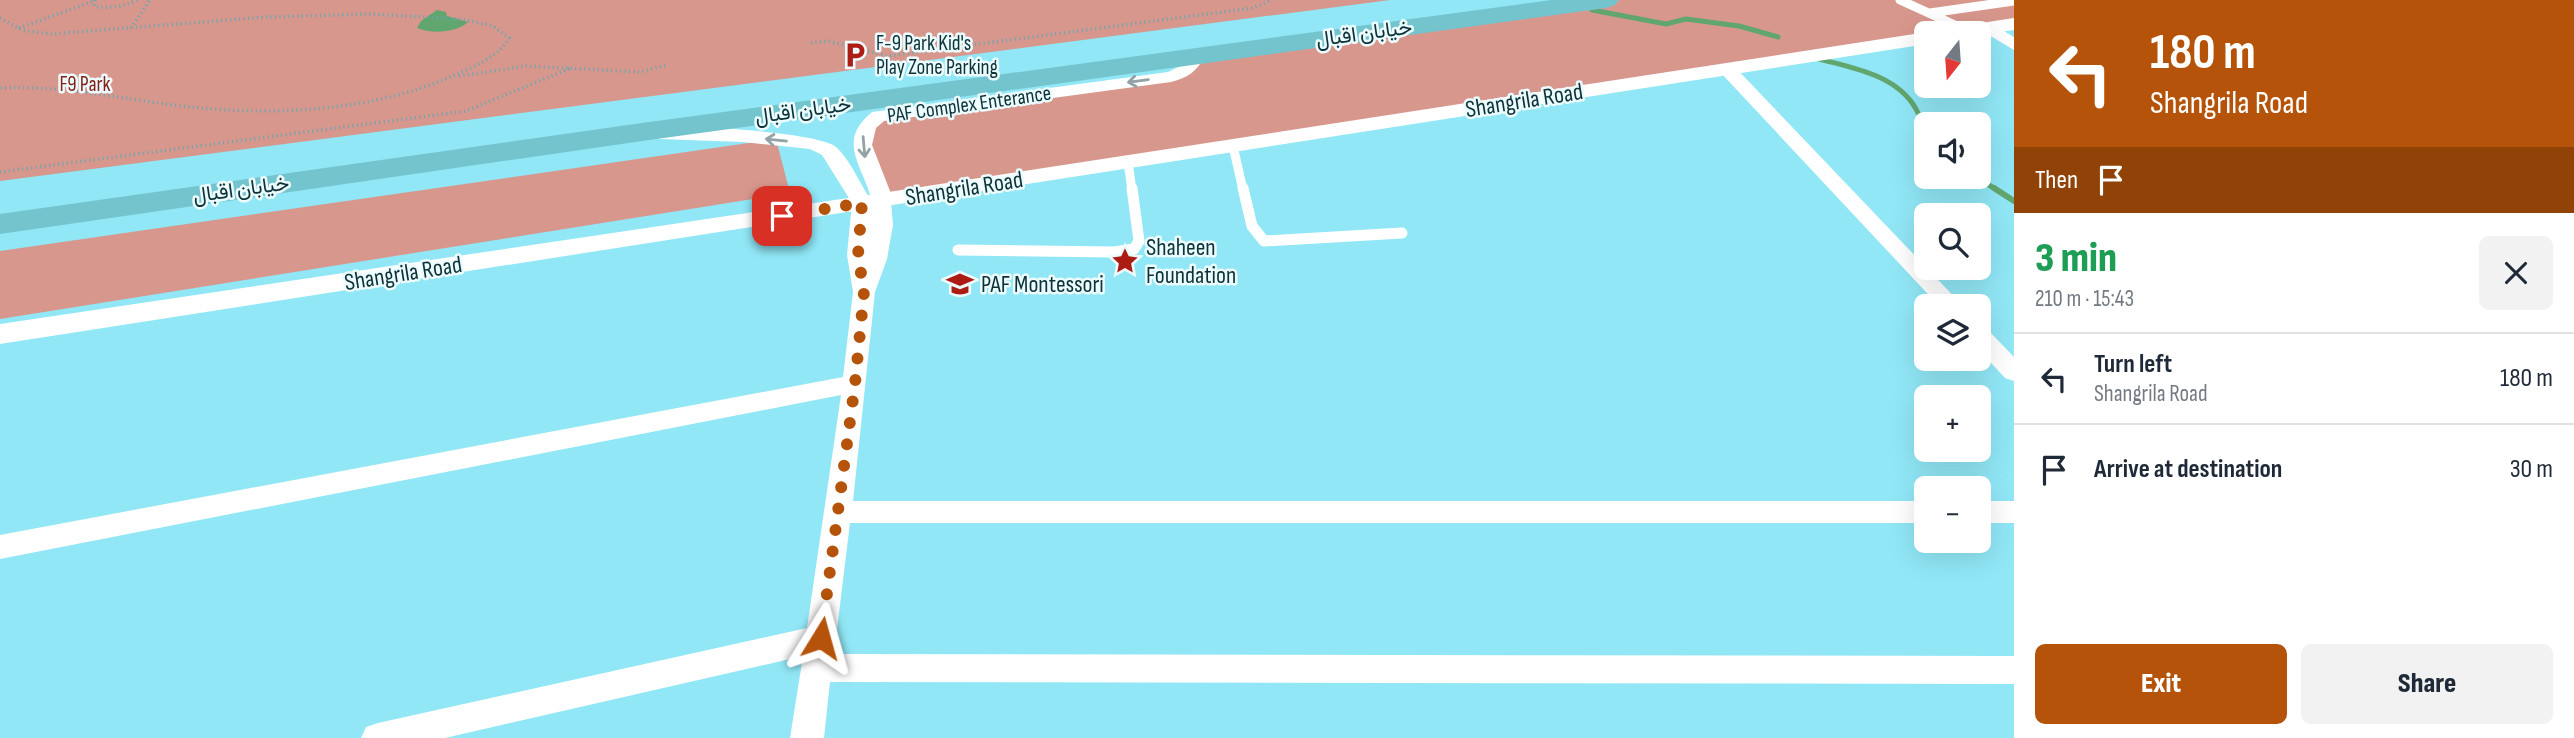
<!DOCTYPE html>
<meta charset="utf-8">
<style>
:root{--surface:#fff;--page:#f2f2f3;--text:#1f2937;--muted:#747a83;--line:#e0e1e3;--accent:#b45309}
body{margin:0;font-family:"Sofia Sans Condensed",Vazirmatn,sans-serif;background:var(--page);color:var(--text);height:100vh;display:flex;flex-direction:column;font-size:26px;white-space:nowrap}
*{box-sizing:border-box;margin:0}
p{font-size:23px;color:var(--muted)}
.icon{flex:none;width:38px;height:38px;fill:none;stroke:currentColor;stroke-width:2;stroke-linecap:round;stroke-linejoin:round}
.map{position:relative;flex:1;overflow:hidden}
.sheet{display:flex;flex-direction:column;background:var(--surface);width:560px}
.sheet>*{flex:none}
.guide{background:#b45309;color:#fff;overflow:hidden}
.needle{width:46px;rotate:197deg}
.buttons{position:absolute;left:1914px;top:21px;display:grid;gap:14px}
.buttons a{display:grid;place-items:center;width:77px;height:77px;border-radius:10px;background:var(--surface);box-shadow:0 7px 28px #0002;font-size:35px}
.pin{position:absolute;display:grid;place-items:center;width:60px;height:60px;color:#fff;margin:-30px;border-radius:14px;box-shadow:0 4px 10px #0006}
.me{position:absolute;width:77px;margin:-38px;rotate:8deg;stroke-linejoin:round;filter:drop-shadow(0 0 5px #0008)}
.turn{display:flex;align-items:center;gap:24px;height:147px;padding:0 21px;font-size:32px}
.turn .icon{width:91px;height:91px;stroke-width:2.5}
.turn b{display:block;font-size:49px;line-height:60px}
.then{display:flex;align-items:center;height:66px;padding:0 21px;background:#0003;gap:14px;font-size:26px}
.round{display:grid;place-items:center;flex:none;width:74px;height:74px;border-radius:10px;background:var(--page)}
.headline{display:flex;align-items:center;justify-content:space-between;height:119px;padding:0 21px}
h1{font-size:42px;font-weight:800;line-height:52px;color:#1e9e55}
.primary-button{display:flex;gap:14px;margin-top:auto;padding:14px 21px}
.primary-button a{flex:1;height:80px;border-radius:10px;background:var(--accent);color:#fff;font-size:28px;font-weight:800;line-height:80px;text-align:center}
.primary-button a+a{background:var(--page);color:var(--text)}
ul{padding:0;list-style:none}
li{display:flex;align-items:center;gap:21px;height:91px;padding:0 21px;border-top:2px solid var(--line)}
li div{flex:1}
li b{display:block;font-size:26px}
li em{font-style:normal}
main{display:flex;flex:1;min-height:0}
.map>svg:first-child{display:block}
.green{fill:#d8978d}
.water{fill:#62a66f}
.lines{fill:none;stroke-linecap:round;stroke-linejoin:round}
.stream-far1{stroke:#62a66f;stroke-width:5}
.stream{stroke:#62a66f;stroke-width:6}
.path{stroke:#62a7b3;stroke-width:3.5;stroke-dasharray:1 3.5;stroke-linecap:butt}
.service-far1{stroke:#fff;stroke-width:9}
.service{stroke:#fff;stroke-width:11}
.minor{fill:#fff;fill-rule:evenodd}
.tertiary{fill:#fff;fill-rule:evenodd}
.primary{fill:#74c4ce;fill-rule:evenodd}
.oneway{stroke:#92a3a5}
.route{stroke:#b45309;stroke-width:12;stroke-dasharray:0 21.6}
.labels{text-anchor:middle;stroke-width:5;stroke-linejoin:round;paint-order:stroke}
.far-street-label{font-size:21px;fill:#0c3238;stroke:#ecfcfe}
.far-poi-label{font-size:21px;fill:#0c3238;stroke:#ecfcfe;text-anchor:start}
.far-park-label{font-size:21px;fill:#852119;stroke:#ecfcfe}
.street-label{font-size:24px;fill:#0c3238;stroke:#ecfcfe}
.poi-label{font-size:24px;fill:#0c3238;stroke:#ecfcfe;text-anchor:start}
</style>
<main>
<div class="map">
<svg width="2014" height="738" viewBox="0 0 2014 738">
<rect width="100%" height="100%" fill="#91e7f6"/>
<path class="green" d="M0,0H1390L0,181Z
M1606,0H2014V24L1954,33H1927L882,201L867,122L1171,77L1192,65Z
M776,139L790,193L0,319V251Z"/>
<path class="water" d="M437,10L446,12L447,16L468,22C457,33 431,34 417,28L421,21Z"/>
<g class="lines">
<path class="stream-far1" d="M1592,10L1666,24L1686,19L1739,26L1778,37
M1819,59C1853,68 1897,75 1916,109C1923,120 1924,133 1927,146
M1976,177L1997,190"/>
<path class="stream" d="M1994,188L2014,201"/>
<path class="path" d="M95,0L94,6C110,9 123,7 137,0
M0,18L22,30L50,34L267,17L368,14L461,19L493,26L509,38C500,56 475,66 457,74C377,111 277,116 190,107C126,100 65,85 0,88
M19,28L94,1
M131,28L150,0
M811,43L828,41L887,56L1253,8L1272,0
M459,76L526,66L640,72L666,65
M0,172L466,111L571,68"/>
<path class="service-far1" d="M1900,0L1968,31
M1930,13L2014,1
M1233,146L1243,190
M1128,162L1132,190"/>
<path class="service" d="M1243,188L1252,226L1264,241L1402,233
M958,250L1114,252L1134,249L1139,241L1132,188"/>
<path class="minor" d="M1990,23L2014,37V50L1984,32L1982,28Z
M1196,51L1205,56C1197,71 1188,78 1171,82L884,121L876,128L872,145L890,191L893,225L887,259L875,292L853,501H1927V523H850L834,654L2014,656V684L830,682L824,738H790L803,656L445,738H361L366,727L378,723L807,628L841,395L0,559V535L843,377L853,292L847,255L852,203L822,155L810,149L742,142L660,139L653,137L650,133L653,129C677,123 819,132 836,147C849,158 862,187 872,202C864,166 835,142 872,112L1168,72L1180,66L1190,52Z
M1727,64L1733,65L1963,306H1939L1721,73L1718,69Z
M1979,327L1987,329L2014,357V381L2005,378L1979,350Z
M1979,501H2014V523H1979Z"/>
<path class="tertiary" d="M2014,18V30L1979,35V33H1945L1948,29L1955,27Z
M1927,32L1933,33H1927V44L0,344V324L882,193Z"/>
<path class="primary" d="M1551,0H1619L1615,5L1606,8L642,141L0,234V214L642,123Z"/>
</g>
<defs><path id="oneway-shaft" d="M-6 0H5M1.5-3L5.5 0L1.5 3" fill="none" stroke-width="1.6" stroke-linecap="round" stroke-linejoin="round" transform="scale(1.75)"/></defs>
<g class="oneway">
<use href="#oneway-shaft" transform="translate(1138 81) rotate(172)"/>
<use href="#oneway-shaft" transform="translate(776 140) rotate(-174)"/>
<use href="#oneway-shaft" transform="translate(864 147) rotate(85)"/>
</g>
<g class="lines">
<path class="route" d="M782,216L862,203L858,255L864,292L855,384L821,638"/>
</g>
<defs>
<symbol id="parking-bare" viewBox="-9 -9 18 18"><path d="M-3.5-5.5H1a3.5 3.5 0 0 1 0 7H-1V5.5H-3.5ZM-1-3.4V-.6H.8a1.4 1.4 0 0 0 0-2.8Z" fill="#ad1c14" stroke="#ecfcfe" stroke-width="2.5" paint-order="stroke"/></symbol>
<symbol id="sight-bare" viewBox="-9 -9 18 18"><path d="M0-6L1.8-2.2L6-1.7L2.9 1.2L3.7 5.4L0 3.3L-3.7 5.4L-2.9 1.2L-6-1.7L-1.8-2.2Z" fill="#ad1c14" stroke="#ecfcfe" stroke-width="2.5" paint-order="stroke"/></symbol>
<symbol id="school-bare" viewBox="-9 -9 18 18"><path d="M0-5L7-2L0 1L-7-2ZM-4 1L0 2.5L4 1V4Q0 6-4 4Z" fill="#ad1c14" stroke="#ecfcfe" stroke-width="2.5" paint-order="stroke"/></symbol>
</defs>
<g fill-rule="evenodd">
<use href="#parking-bare" x="836" y="36" width="38" height="38"/>
<use href="#sight-bare" x="1106" y="242" width="38" height="38"/>
<use href="#school-bare" x="941" y="265" width="38" height="38"/>
</g>
<g class="labels">
<g class="far-street-label">
<text transform="translate(1364 33) rotate(-8)" y="7">خیابان اقبال</text>
<text transform="translate(969 104) rotate(-8)" y="7">PAF Complex Enterance</text>
<text transform="translate(803 110) rotate(-8)" y="7">خیابان اقبال</text>
<text transform="translate(241 189) rotate(-8)" y="7">خیابان اقبال</text>
</g>
<g class="far-poi-label">
<text x="876" y="50">F-9 Park Kid's<tspan x="876" dy="24">Play Zone Parking</tspan></text>
</g>
<g class="far-park-label">
<text x="85" y="91">F9 Park</text>
</g>
<g class="street-label">
<text transform="translate(1524 100) rotate(-9)" y="8">Shangrila Road</text>
<text transform="translate(964 188) rotate(-9)" y="8">Shangrila Road</text>
<text transform="translate(403 273) rotate(-9)" y="8">Shangrila Road</text>
</g>
<g class="poi-label">
<text x="1146" y="255">Shaheen<tspan x="1146" dy="28">Foundation</tspan></text>
<text x="981" y="292">PAF Montessori</text>
</g>
</g>
</svg>
<div class="buttons">
<a><svg class="needle" viewBox="-14 -14 28 28"><path d="M0-13l5 13h-10z" fill="#e53935"/><path d="M0 13l5-13h-10z" fill="#747a83"/></svg></a>
<a><svg class="icon" aria-label="sound" viewBox="0 0 24 24"><path d="M4 9h4l5-4v14l-5-4H4zM17 9q2 3 0 6"/></svg></a>
<a><svg class="icon" aria-label="search" viewBox="0 0 24 24"><circle cx="10" cy="10" r="6"/><path d="M15 15l6 6"/></svg></a>
<a><svg class="icon" aria-label="layers" viewBox="0 0 24 24"><path d="M12 4l9 5-9 5-9-5zM3 14l9 5 9-5"/></svg></a>
<a>+</a>
<a>−</a>
</div>
<div class="pin" style="left:782px;top:216px;background:#d93025"><svg class="icon" aria-label="arrive" viewBox="0 0 24 24"><path d="M6 21V4h12l-3 4 3 4H6"/></svg></div>
<svg class="me" style="left:821px;top:638px" viewBox="-20 -20 40 40"><path d="M0-17L14 15 0 8-14 15z" fill="#b45309" stroke="#fff" stroke-width="4"/></svg>
</div>
<section class="sheet">
<div class="guide">
<div class="turn"><svg class="icon" aria-label="left" viewBox="0 0 24 24"><path d="M17 20v-9H6M10 6l-5 5 5 5"/></svg><div><b>180 m</b>Shangrila Road</div></div>
<div class="then">Then<svg class="icon" aria-label="arrive" viewBox="0 0 24 24"><path d="M6 21V4h12l-3 4 3 4H6"/></svg></div>
</div>
<div class="headline"><div><h1>3 min</h1><p>210 m · 15:43</p></div><a class="round"><svg class="icon" aria-label="close" viewBox="0 0 24 24"><path d="M6 6l12 12M18 6L6 18"/></svg></a></div>
<ul>
<li><svg class="icon" aria-label="left" viewBox="0 0 24 24"><path d="M17 20v-9H6M10 6l-5 5 5 5"/></svg><div><b>Turn left</b><p>Shangrila Road</p></div><em>180 m</em></li>
<li><svg class="icon" aria-label="arrive" viewBox="0 0 24 24"><path d="M6 21V4h12l-3 4 3 4H6"/></svg><div><b>Arrive at destination</b></div><em>30 m</em></li>
</ul>
<div class="primary-button"><a>Exit</a><a>Share</a></div>
</section>
</main>
